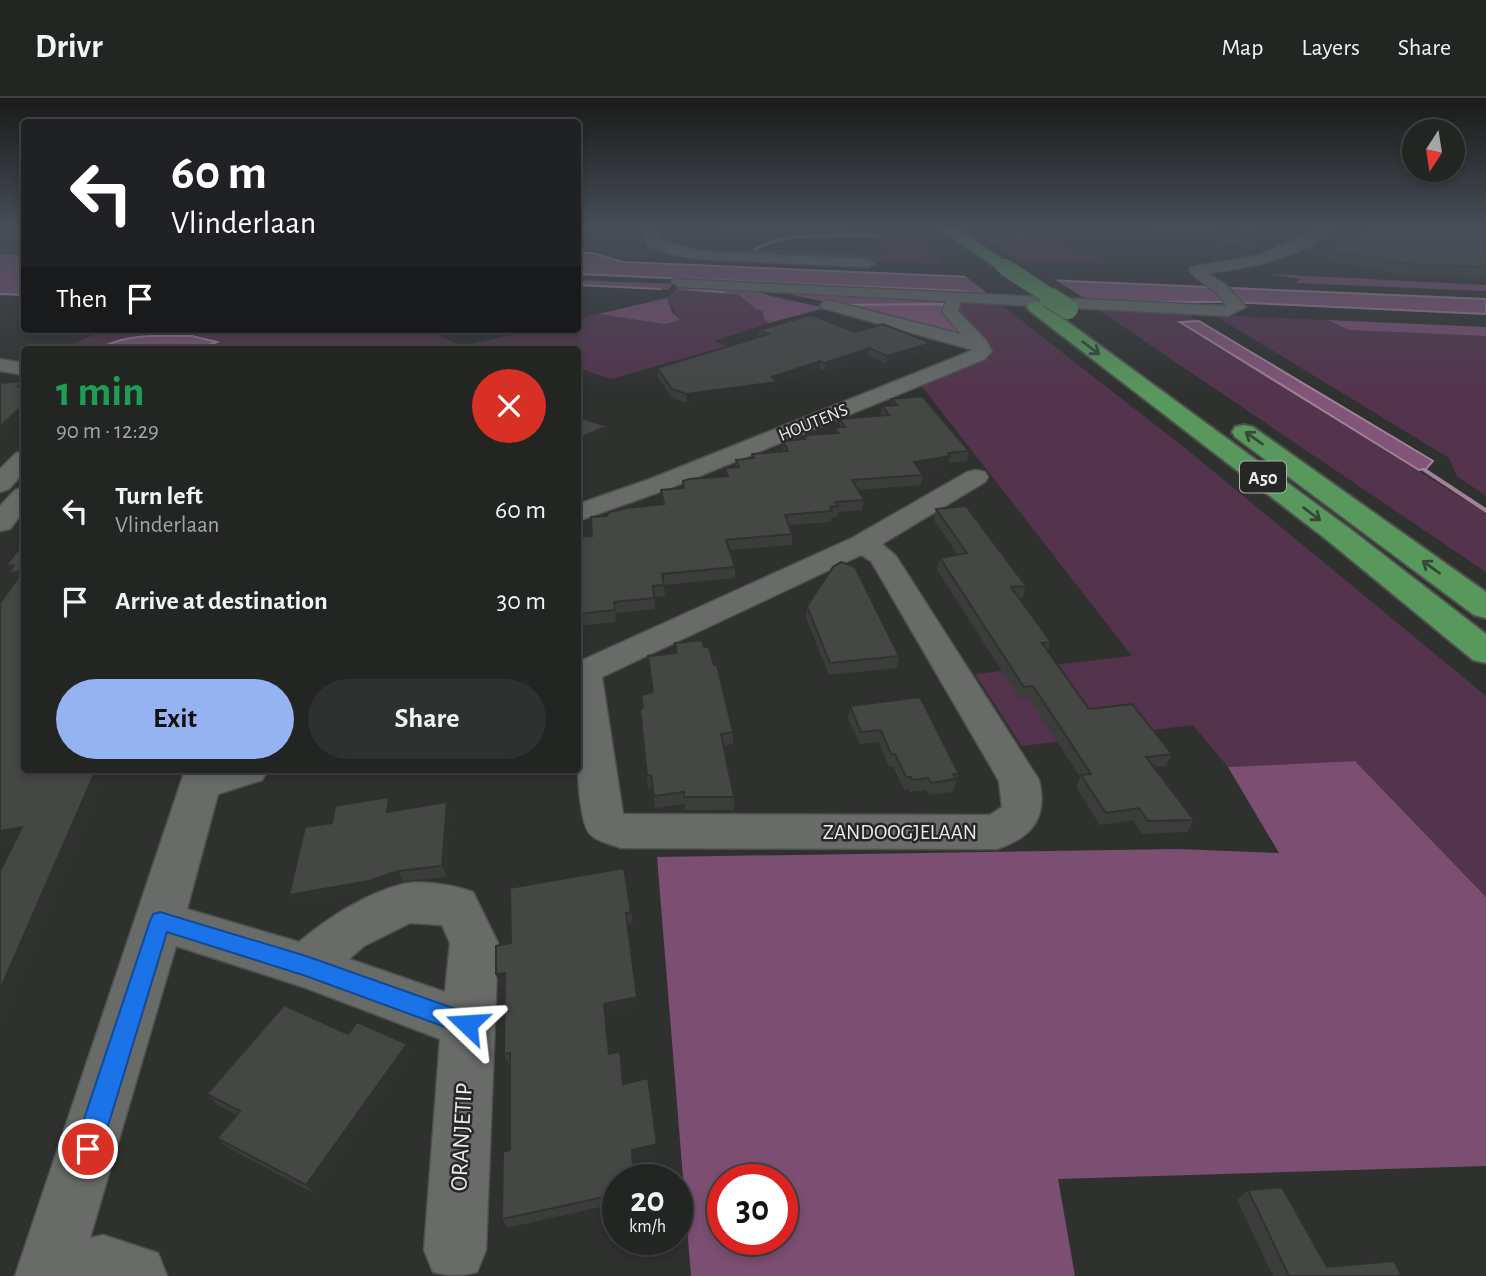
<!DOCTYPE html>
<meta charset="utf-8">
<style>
:root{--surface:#232523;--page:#2f3130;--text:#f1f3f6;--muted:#a3a5a6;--line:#404241;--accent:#95b2f1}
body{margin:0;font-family:"Alegreya Sans",sans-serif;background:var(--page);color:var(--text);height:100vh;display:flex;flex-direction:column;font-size:26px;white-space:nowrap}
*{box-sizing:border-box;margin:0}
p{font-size:23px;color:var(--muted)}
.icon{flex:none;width:38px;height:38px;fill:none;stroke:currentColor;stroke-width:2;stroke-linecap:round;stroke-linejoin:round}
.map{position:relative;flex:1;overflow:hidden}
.sheet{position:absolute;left:21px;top:248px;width:560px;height:427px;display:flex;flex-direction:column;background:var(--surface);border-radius:7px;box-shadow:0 4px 10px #0003,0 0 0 2px var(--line)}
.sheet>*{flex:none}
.guide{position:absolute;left:21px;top:21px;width:560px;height:214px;border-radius:7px;box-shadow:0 4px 10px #0003,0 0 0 2px var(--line);background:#202124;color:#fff;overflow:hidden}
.needle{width:46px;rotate:192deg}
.tools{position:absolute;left:1402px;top:21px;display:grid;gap:14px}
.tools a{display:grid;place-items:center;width:63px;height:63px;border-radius:50%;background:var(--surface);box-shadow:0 4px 10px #0003,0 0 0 2px var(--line);font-size:35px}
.speed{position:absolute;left:602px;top:1066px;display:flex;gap:14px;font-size:35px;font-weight:700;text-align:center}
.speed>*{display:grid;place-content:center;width:91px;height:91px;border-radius:50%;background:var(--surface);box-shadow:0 4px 10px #0003,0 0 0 2px var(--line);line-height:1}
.speed small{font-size:18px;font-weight:400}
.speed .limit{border:10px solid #d22;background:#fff;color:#111}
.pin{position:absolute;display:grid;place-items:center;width:60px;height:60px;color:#fff;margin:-30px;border:4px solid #fff;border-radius:50%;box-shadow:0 2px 7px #0007}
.me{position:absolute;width:77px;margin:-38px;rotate:290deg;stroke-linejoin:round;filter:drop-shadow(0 0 5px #0008)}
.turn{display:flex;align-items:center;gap:24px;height:147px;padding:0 35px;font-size:32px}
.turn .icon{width:91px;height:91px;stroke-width:2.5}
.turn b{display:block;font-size:49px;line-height:60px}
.then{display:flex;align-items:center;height:66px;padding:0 35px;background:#0003;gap:14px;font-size:26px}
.round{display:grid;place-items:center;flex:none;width:74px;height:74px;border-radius:37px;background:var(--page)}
.head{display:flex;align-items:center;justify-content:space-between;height:119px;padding:0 35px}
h1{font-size:42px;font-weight:700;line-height:52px;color:#1e9e55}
.action{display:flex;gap:14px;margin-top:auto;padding:14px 35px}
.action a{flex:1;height:80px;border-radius:42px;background:var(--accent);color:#111;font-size:28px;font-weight:700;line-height:80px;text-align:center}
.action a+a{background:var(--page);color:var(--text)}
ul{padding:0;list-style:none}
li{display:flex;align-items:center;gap:21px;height:91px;padding:0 35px}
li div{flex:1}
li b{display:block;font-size:26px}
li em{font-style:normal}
header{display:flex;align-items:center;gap:42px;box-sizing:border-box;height:98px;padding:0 35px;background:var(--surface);border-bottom:2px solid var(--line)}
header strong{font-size:33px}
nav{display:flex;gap:38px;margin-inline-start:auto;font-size:24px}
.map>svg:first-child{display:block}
.green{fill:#54344d}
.forest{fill:#7b4e72;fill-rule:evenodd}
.water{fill:#825478;stroke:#a1819a;stroke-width:2}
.pier{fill:#2f312f}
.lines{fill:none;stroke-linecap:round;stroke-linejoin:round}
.stream{fill:#a1819a;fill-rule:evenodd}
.minor-casing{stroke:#4e504e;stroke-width:3}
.motorway-casing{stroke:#4e504e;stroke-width:4}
.minor{fill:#686b68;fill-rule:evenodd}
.motorway{fill:#59985d;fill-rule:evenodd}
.motorway-bridge-far1-casing{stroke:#4e504e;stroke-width:18;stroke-linecap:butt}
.motorway-bridge-casing{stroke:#4e504e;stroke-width:22;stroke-linecap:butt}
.motorway-bridge-far1{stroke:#59985d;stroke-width:16}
.motorway-bridge{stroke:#59985d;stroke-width:20}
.wall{fill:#3b3d3b}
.shaded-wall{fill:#303230}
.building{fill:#454745;stroke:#303230;stroke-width:2}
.oneway{stroke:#354936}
.route{fill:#1a73e8;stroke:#114b97;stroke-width:2}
.labels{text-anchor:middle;stroke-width:5;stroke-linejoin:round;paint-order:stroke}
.far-street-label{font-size:18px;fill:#eaebea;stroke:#252725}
.shield{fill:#252725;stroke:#afb0af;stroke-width:2}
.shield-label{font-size:19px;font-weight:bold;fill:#eaebea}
.street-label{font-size:21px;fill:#eaebea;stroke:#252725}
.near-street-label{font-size:24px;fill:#eaebea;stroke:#252725}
</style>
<header>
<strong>Drivr</strong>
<nav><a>Map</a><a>Layers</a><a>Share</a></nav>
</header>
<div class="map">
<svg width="1486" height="1178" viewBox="0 0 1486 1178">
<rect width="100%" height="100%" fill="#2f312f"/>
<path class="green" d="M867,132H902L945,166L752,158V151L891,156Z
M970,132H1039L1074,153H1088L1108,165L1022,164Z
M676,192L739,197L757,212L764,213V221L769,225L714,243L727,248L611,281L578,270V252H188L206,249L59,252L107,231H434L441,239L463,248L535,231H578V221L598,216L665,226L679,222L667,200Z
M960,205L1000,206L1185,350L1486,598V799L1355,663L1228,669L1193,627L1022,648L975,576L1132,558L920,286L991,259L981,238L955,213Z
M1097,211L1182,213L1199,223L1182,225L1486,415V474Z
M1214,217L1328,222L1349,232L1486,238V398L1457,378L1449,360Z"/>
<path class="forest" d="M0,156L24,157V197L0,196Z
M1268,176L1486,187V193L1296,185L1301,181Z
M578,182L672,186L668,192L578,187Z
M681,187L753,190L767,197L825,210L769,225L764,221L763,213L757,212L739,197L676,192Z
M779,194L945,203L944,206L839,207Z
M667,200L672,214L680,222L665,226L598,216Z
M1328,222L1486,229V238L1349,232Z
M1355,663L1486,799V1068L1058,1081L1075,1178H691L657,759L1178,751L1279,755L1228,669ZM723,1082H782V1141H723Z"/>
<path class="water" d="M578,155H593L623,164L1486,201V216L1228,204H1122L988,198L962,193L578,176Z
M944,206L942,208L960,239L839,207Z
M1199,223L1433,363L1426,371L1419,372L1180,224Z
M192,238L217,244C195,254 123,257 99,251C126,235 162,238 192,238Z"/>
<path class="pier" d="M961,175L1051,179L1097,208L998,203Z"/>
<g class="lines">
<path class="stream" d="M877,136L878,138C842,141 786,133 755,153L752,152C779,132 843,137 877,136Z
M578,186L660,190L662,191L660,192L578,188Z
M729,188L733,189L723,195L689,192L691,191L722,193Z
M0,195L24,196V198L0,197Z
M1421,370H1425L1486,410V415L1421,372Z"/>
<defs>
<path id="minor" d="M642,132H654L659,142L698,153L868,161L875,165L868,169L698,161L667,155L648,147Z
M1317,132H1333C1305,159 1245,171 1207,175L1226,187L1246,209L1228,218L961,204L958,213L986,242L992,253L985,261L668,391L578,423V406L650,381L973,252L822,210L820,207L828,202L961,236L942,214L946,203L679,189L671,184L674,181L1226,208C1221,193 1199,186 1189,172L1191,169L1259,157Z
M0,261L24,265V277L0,273Z
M24,353V374L9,391L0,394V371L16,355Z
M976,372L985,374L988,379L985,384L882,446L896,458L1039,682C1048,719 1033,739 997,751L621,750C611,746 598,744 591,737C572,722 578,592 578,564L852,440L967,374ZM861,457L871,463L999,683L1002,709L990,717L623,716L602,579Z
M24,389V413L10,431L0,433V408L15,392Z
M185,672H268L262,682L218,696L187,811L299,844C329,819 365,796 403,786C424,782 454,787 473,794L498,845L486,1152L477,1174C463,1178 447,1178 433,1174L424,1152L440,941L306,890L176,848L90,1140L103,1137L158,1155L167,1178H15ZM410,825L442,827L450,845L445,894L349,861L364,848Z"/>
<path id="motorway" d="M943,132H959L1013,169L1011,172H999Z
M1036,204L1042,205L1349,430L1486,536V565L1473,562L1327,442L1030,213L1027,209L1030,205Z
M1244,327L1253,329L1486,494V520L1474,517L1235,339L1232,334L1235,329Z"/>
</defs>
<use href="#minor" class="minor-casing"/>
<use href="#motorway" class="motorway-casing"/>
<use href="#minor" class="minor"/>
<use href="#motorway" class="motorway"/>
<defs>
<path id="motorway-bridge-far1" d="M1005,169L1052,200"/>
<path id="motorway-bridge" d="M1049,199L1068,211"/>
</defs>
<use href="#motorway-bridge-far1" class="motorway-bridge-far1-casing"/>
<use href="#motorway-bridge" class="motorway-bridge-casing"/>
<use href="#motorway-bridge-far1" class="motorway-bridge-far1"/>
<use href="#motorway-bridge" class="motorway-bridge"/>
</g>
<path class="wall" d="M716,132H849V134L719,138Z
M1141,132H1281L1249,149Z
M1486,132V176L1483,180L1403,176L1327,163L1332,153Z
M758,232L855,234L931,245L930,253L887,266L868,258L825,273L820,271L777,286V293L687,305L672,300L658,279L657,270L758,239Z
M892,301L969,353L967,363L949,365L948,368L920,373L923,377L921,387L858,392L864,402L862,412L838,414L837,419H832L831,424L789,427L792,436V447L729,452L735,469V480L664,487L665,498L654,499L655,511L615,515L616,524L578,528V439L592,438L607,418L663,407L661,392L683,390V383L726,379L725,370H736V362L752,361V356L783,353V343L804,341V339L834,335V330L840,329V321L881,318L882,308L892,307Z
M936,411L1026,488L1023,499L1019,500L1051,544L1048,554L1089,611L1172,656L1166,668L1154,669L1194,722L1187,734L1142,736L1133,722L1100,727L1076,689L1080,679L1029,600L1020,601L937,472L940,460L958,457L934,422Z
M807,508L899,558L897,570L829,577L806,520Z
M675,545L704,549L714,567L733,634V646L724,648L734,699V712H685V706L655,710L652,689L648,690L640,611L643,610L675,555Z
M850,608L959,676L955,688H954L953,694L928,697L926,692L910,694L908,691L904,692L893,668L889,669L879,644L860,646L848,621Z
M447,704L451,715L447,779L403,783L374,793L296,808L289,797L332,725L394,710L393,713Z
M631,814L633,825L628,826L639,910L607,917L610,955L622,964L624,986L659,1056L634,1062L636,1082H618V1105L507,1130L502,1121L510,1052V966L509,967L504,956L505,887L500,888L496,876L511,845Z
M348,936L407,946L413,956L315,1096L227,1049L217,1040L237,1017L217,1007L207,996Z
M1248,1092L1327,1169L1402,1178H1273L1237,1102Z"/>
<path class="shaded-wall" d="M1263,132H1281L1249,149L1253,137Z
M931,245L930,253L887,266V258Z
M869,250L868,258L825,273V265Z
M820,263V271L777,286V293L687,305L686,296L772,279Z
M24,306V320L0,344V329Z
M607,328L608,337L578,350V341Z
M950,358L948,368L912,374L914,364Z
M14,467L23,473L17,486L6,468Z
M96,672H110L0,935V892Z
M389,699L394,710L392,725L387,714Z
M447,704L451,715L447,779L442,768Z
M22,729L33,741L0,748V733Z
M398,773L403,783L374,793L296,808L289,797Z
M626,815L639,910L607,917L611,966L609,956L604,906Z
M505,875L509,886L500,888L496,876Z
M407,946L413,956L315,1096L306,1087Z
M620,953L622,964L626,996L623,986Z
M648,980L659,1056L634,1062L636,1082H634L632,1052Z"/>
<path class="building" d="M1221,132H1263L1253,137Z
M1364,132H1486V169L1408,166L1332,153Z
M811,217L855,234L883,226L931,245L887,258L869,250L825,265L820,263L772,279L777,284L686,296L672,291L657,270L769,236L758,232Z
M23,283L18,288L24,287V306L0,329V285Z
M922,298L969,353L948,355L950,358L914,364L923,377L852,382L864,402L836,404L838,408L830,409L832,413L785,417L792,436L726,442L735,469L662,476L664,487L653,488L654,500L614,504L615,512L578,516V439L592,438L591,419L607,418L610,414L627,410L664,406L661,392L684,390L683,383L690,381L728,378L725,370L739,369L736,362L754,360L752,356L788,353L783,343L805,341L804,339L808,337L838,335L834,330L845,329L840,321L889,317L882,308L897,307L892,301Z
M578,319L607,328L578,341Z
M966,408L1026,488L1011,489L1051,544L1042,545L1089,611L1132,606L1172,656L1146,659L1194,722L1148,723L1139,710L1106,715L1081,677L1091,676L1053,618L1033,588L1024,589L940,460L967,455L936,411Z
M24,444V672H96L0,892V773L22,729L0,733V505L23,473L9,475L14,467L6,468Z
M841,464L855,469L899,558L830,565L807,508L833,469Z
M702,542L704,549H709L714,567H717L733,634L721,636L734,699H684V694L654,698L651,677H647L640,611L643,610L641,597L653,594L648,558L677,555L675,545Z
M920,599L959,676H953L956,681L931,685L928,680L912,682L911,679H906L895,656H891L881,632L861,634L850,608Z
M389,699L387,714L447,704L442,768L398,773L369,783L289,797L305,729L332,725L335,708Z
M624,770L631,814L626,815L637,899L604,906L609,956L620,953L623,986L648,980L657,1046L632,1052L634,1082H618V1096L502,1121L503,1054L510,1052V955L504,956L505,875L496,876V848L511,845L510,790Z
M284,907L348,936L357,924L407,946L306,1087L217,1040L240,1013L207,996Z
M1282,1089L1327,1169L1394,1163L1402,1178H1289L1248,1092Z"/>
<defs><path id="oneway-shaft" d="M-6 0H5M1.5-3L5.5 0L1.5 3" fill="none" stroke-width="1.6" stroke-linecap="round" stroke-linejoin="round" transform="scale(1.75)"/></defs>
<g class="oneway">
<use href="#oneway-shaft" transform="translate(1091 250) rotate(37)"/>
<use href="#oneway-shaft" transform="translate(1254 340) rotate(-145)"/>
<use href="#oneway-shaft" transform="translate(1312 416) rotate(37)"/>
<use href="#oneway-shaft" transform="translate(1431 469) rotate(-144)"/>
</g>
<linearGradient id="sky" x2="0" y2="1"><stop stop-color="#1a1b1a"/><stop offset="0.44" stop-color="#474e58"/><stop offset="1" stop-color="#474e58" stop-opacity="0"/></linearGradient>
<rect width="1486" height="297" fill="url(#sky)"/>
<path class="route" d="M160,814L306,858L467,915L475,918L479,926L475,934L467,937L306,878L167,834L101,1051L97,1060L88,1064L78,1060L74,1051L150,823L153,816Z"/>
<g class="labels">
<g class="far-street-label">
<text transform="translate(813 324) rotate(-22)" y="6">HOUTENS</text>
</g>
<rect class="shield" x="1240" y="363.5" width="46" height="31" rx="5"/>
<g class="shield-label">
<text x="1263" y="386">A50</text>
</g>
<g class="street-label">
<text x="900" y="741">ZANDOOGJELAAN</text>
</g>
<g class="near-street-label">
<text transform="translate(461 1039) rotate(-87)" y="8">ORANJETIP</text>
</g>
</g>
</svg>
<div class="tools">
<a><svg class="needle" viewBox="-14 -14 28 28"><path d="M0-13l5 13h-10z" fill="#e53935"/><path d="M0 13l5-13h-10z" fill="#a3a5a6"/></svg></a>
</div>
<div class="speed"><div>20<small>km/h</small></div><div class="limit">30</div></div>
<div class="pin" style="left:88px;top:1051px;background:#d93025"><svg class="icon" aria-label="arrive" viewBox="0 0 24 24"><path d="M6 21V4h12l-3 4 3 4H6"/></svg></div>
<svg class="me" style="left:467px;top:926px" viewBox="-20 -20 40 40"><path d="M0-17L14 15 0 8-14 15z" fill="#1a73e8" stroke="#fff" stroke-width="4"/></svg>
<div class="guide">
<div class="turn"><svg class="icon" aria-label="left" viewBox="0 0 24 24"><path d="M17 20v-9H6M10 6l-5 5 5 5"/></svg><div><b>60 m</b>Vlinderlaan</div></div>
<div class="then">Then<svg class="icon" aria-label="arrive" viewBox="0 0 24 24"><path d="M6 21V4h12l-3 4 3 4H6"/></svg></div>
</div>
<section class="sheet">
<div class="head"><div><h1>1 min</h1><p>90 m · 12:29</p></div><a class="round" style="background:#d93025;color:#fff"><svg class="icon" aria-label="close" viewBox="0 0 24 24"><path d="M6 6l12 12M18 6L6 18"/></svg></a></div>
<ul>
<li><svg class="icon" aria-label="left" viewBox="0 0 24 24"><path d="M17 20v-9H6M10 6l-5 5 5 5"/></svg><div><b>Turn left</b><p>Vlinderlaan</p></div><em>60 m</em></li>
<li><svg class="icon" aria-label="arrive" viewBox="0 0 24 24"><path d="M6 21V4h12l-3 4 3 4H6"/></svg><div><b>Arrive at destination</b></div><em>30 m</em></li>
</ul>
<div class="action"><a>Exit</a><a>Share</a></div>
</section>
</div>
